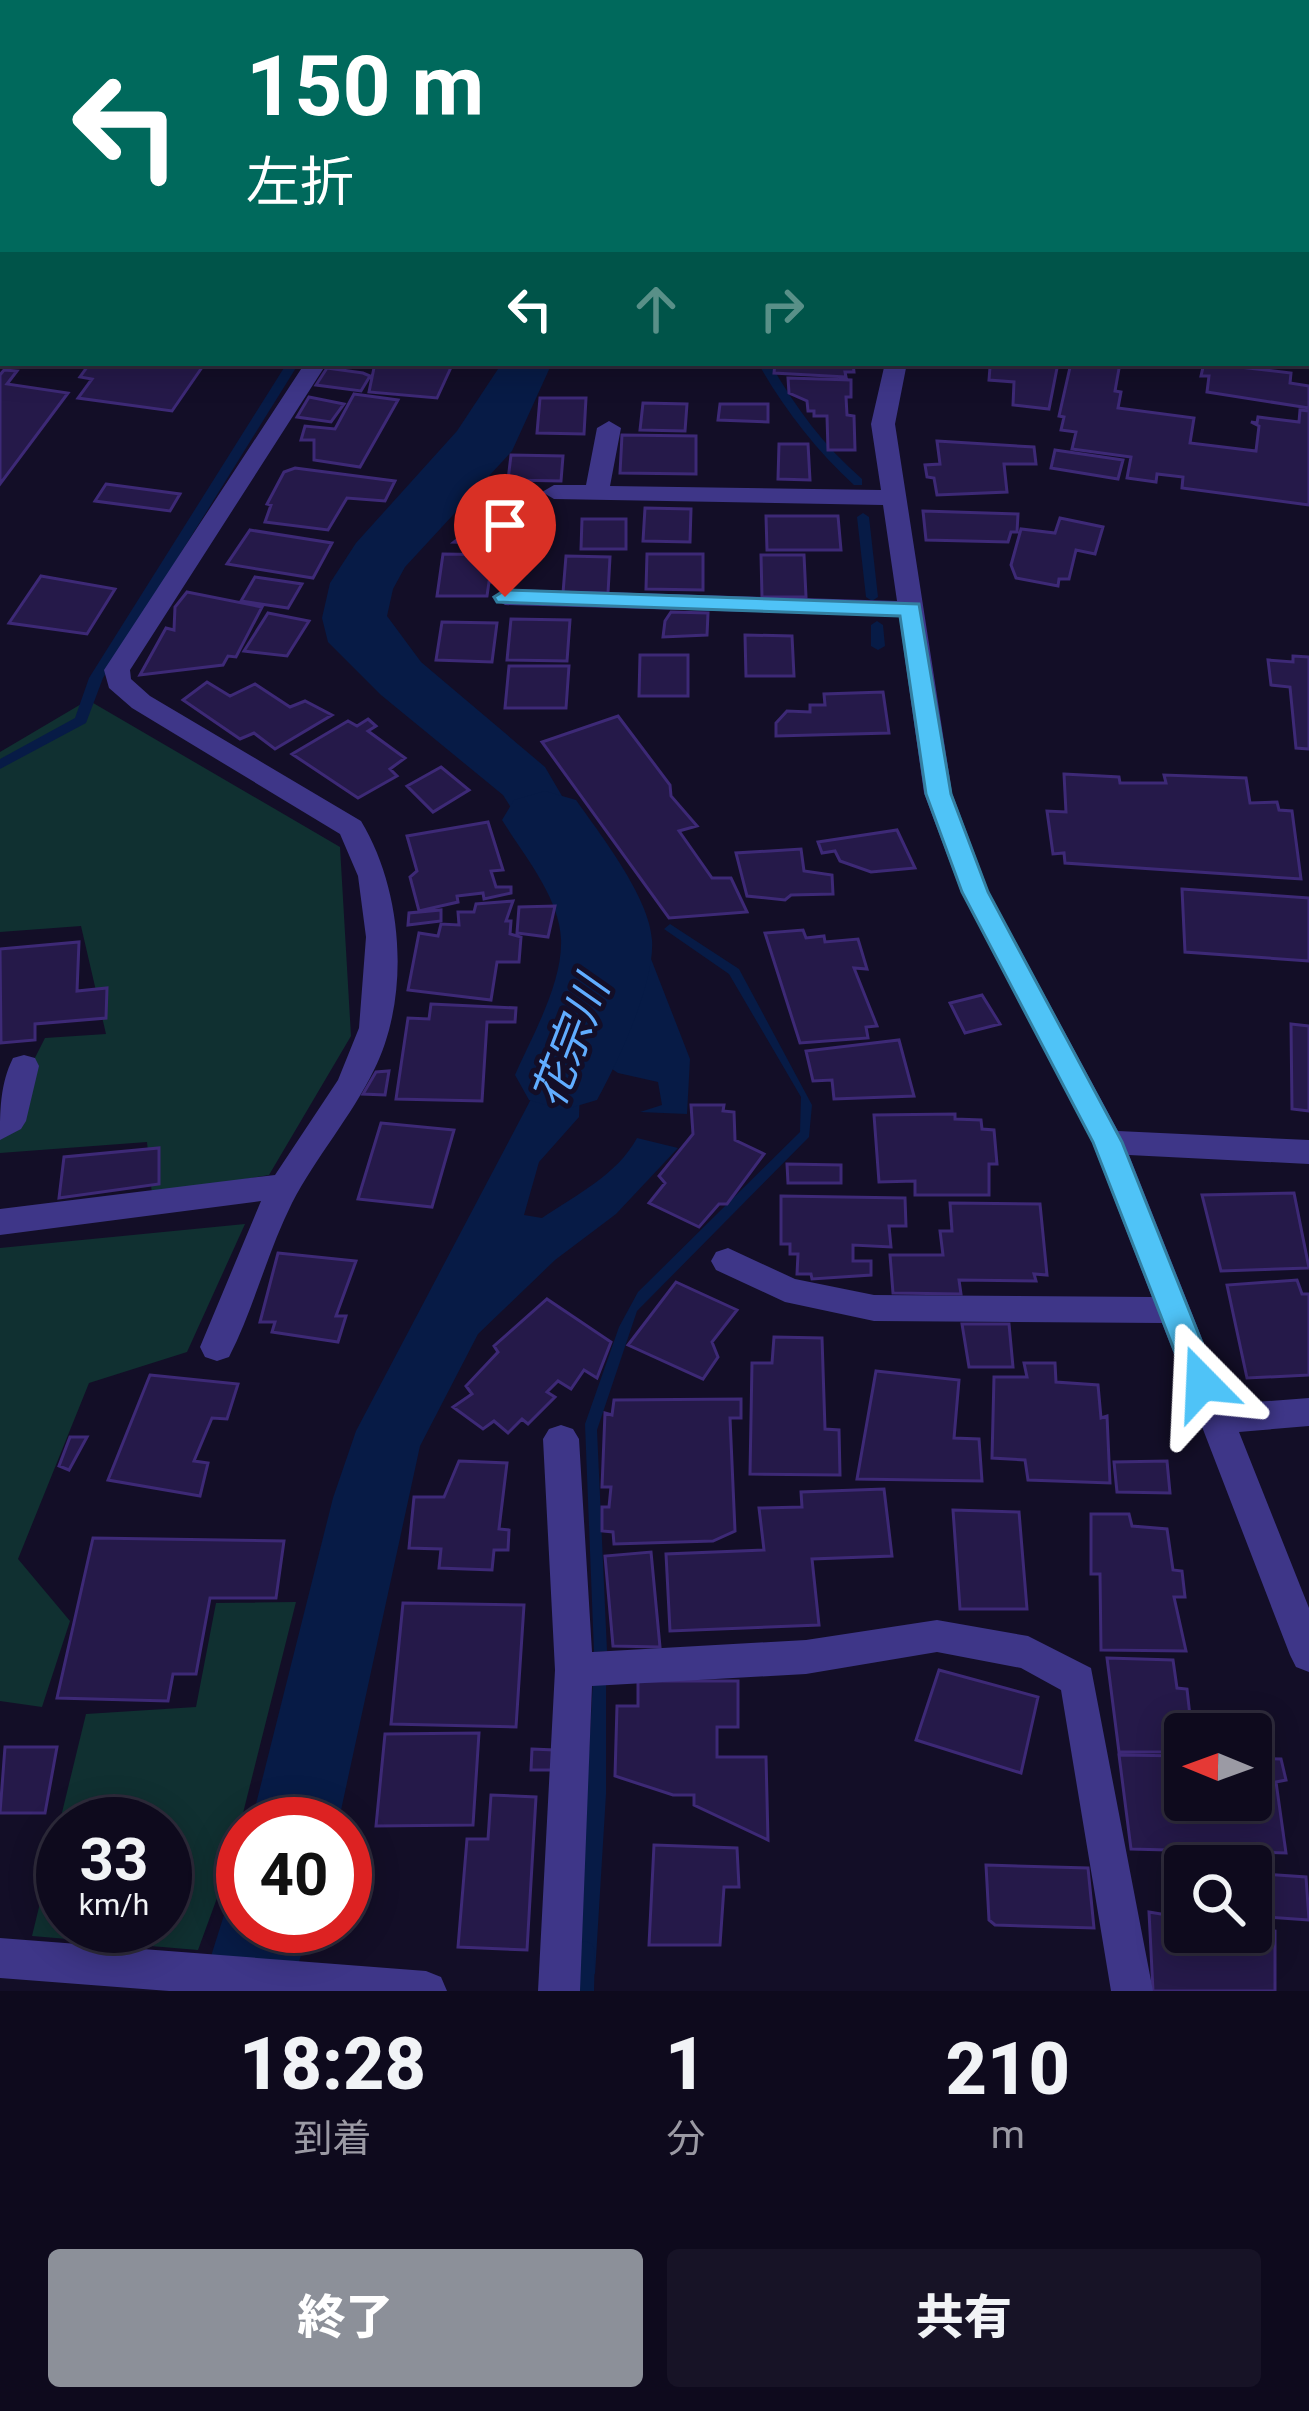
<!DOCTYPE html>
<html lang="ja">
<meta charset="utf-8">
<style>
:root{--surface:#0e0a1d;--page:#171326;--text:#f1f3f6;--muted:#9b9aa4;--line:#2e2b3b;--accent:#8c9099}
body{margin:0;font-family:Roboto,"Noto Sans JP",sans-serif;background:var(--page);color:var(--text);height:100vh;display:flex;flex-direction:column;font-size:45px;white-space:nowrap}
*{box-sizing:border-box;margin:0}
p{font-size:39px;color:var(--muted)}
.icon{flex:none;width:66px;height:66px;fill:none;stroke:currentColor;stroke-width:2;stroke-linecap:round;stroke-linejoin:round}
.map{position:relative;height:1991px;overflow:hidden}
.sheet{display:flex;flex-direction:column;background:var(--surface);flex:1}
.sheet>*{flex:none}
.top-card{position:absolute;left:0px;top:0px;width:1311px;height:366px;box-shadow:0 6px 30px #0003,0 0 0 3px var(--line);background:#00695c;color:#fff;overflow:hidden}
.needle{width:78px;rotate:271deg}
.fabs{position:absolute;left:1164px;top:1713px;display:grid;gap:24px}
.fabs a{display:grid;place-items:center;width:108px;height:108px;border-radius:12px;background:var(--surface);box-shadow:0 6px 30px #0003,0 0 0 3px var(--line);font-size:60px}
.speed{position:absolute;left:36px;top:1797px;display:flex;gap:24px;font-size:60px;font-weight:700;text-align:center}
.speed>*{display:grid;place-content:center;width:156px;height:156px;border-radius:50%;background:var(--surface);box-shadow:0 6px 30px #0003,0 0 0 3px var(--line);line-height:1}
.speed small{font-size:30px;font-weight:400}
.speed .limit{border:18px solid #d22;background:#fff;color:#111}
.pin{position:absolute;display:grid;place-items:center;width:102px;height:102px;color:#fff;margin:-123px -51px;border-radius:50% 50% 50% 0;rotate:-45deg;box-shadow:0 0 12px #0007}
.pin .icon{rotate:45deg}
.me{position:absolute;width:132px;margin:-66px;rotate:339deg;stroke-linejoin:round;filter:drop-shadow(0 0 9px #0008)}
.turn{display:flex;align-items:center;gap:42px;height:252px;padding:0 48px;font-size:54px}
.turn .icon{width:156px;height:156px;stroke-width:2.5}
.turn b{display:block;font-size:84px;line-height:102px}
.lanes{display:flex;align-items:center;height:114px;padding:0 48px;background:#0003;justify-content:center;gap:60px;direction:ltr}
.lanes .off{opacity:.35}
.eta{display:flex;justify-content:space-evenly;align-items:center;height:204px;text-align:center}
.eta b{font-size:72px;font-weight:800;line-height:84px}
.action{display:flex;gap:24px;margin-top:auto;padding:24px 48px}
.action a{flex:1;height:138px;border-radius:12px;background:var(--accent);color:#fff;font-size:48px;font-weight:800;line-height:138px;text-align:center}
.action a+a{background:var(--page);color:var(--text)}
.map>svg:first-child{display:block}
.green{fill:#103031;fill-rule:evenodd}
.water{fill:#071b46}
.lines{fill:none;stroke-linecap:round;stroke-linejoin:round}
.stream{fill:#071b46;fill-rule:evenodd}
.river{fill:#071b46;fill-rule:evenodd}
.building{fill:#251949;stroke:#3d2976;stroke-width:3}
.minor{fill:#3e3688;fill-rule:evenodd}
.highway{fill:#ff4e99;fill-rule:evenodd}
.route{fill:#4fc3f7;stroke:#337fa1;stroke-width:3}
.labels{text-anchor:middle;stroke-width:10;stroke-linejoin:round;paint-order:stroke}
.water-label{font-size:45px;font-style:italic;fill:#61adff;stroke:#130e27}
</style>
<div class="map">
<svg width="1309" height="1991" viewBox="0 0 1309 1991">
<rect width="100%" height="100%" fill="#130e27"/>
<path class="green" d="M88,700L340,847L351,1036L269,1175L152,1195L147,1142L0,1153V1127L45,1038L106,1034L81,926L0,932V752Z
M245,1224L187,1352L89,1383L18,1559L70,1621L42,1707L0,1701V1248Z
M296,1602L232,1857L198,1950L32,1936L86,1714L196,1707L216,1603ZM63,1824H165V1926H63Z"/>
<path class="water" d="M502,363H552L512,451L405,567L393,589L387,616L421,662L545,767L637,924L577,936L543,858L503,795L381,695L328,642L322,618L330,583L356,543L457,431Z
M670,924L739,969L812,1105L809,1137L637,1311L597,1430L607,1651L594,1652L585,1424L619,1327L638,1292L800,1132L801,1097L729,974L664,929Z
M646,946L690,1059L687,1114L640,1112L662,1105L658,1082L618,1073L590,1054L581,1063L579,1117L539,1162L524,1215L542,1218C576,1195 617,1175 637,1138L678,1148L616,1214L555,1260L478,1334L420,1446L338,1824H251L333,1498L356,1431L550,1063L579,956Z
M606,1679V1794L595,1974L577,1971L593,1680Z
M243,1855V1926H310L290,1991H200Z"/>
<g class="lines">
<path class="stream" d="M638,0H663L669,3H644Z
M797,0H809L806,3H794Z
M287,363H299L103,678L86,723L0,769V759L75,718L89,678Z
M758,363H770C795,407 824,446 862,479V485H854C815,449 784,409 758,363Z
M863,513L869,517L878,597L872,601L866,597L857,517Z
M877,621L883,625L885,646L878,650L871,646V625Z
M585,1941L592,1944L595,1951L594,1991H574L575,1951L578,1944Z"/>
<path class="river" d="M545,791L576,800C600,834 650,898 652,940C655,983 618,1062 597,1100L563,1110L529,1100L515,1075C532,1036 563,983 561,939C560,898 523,854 502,820L514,800Z"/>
</g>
<path class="building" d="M184,0H345L183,3Z
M90,363H205L172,411L78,398L92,379L80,377Z
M375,363H453L437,398L369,392Z
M775,363H853L854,372H845L846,377L774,373Z
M1005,363H1058L1049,409L1013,405L1014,382L989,380L990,367H1005Z
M1071,363H1120L1115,391L1121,392L1118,408L1194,418L1190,443L1256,451L1259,426L1251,422L1257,423L1258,417L1299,422L1300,410L1309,411V505L1182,488L1183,477L1157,474L1156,482L1127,478L1131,457L1072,449L1076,432L1061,430L1064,417L1059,416Z
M1204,363L1291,373L1290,383L1309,386V408L1207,392L1209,376H1201Z
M327,368L363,373L370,376L361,391L316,385Z
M4,370L17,371L7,384L68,393L0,484V375Z
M788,378L851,380V397H846L847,415L854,416L855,450H828L827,416H814V411H808L807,401L789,393Z
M354,394L398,400L360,467L314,460V440H301L305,426L335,429Z
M309,397L344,404L331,422L297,417Z
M540,398H586L584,434L537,433Z
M643,403L687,404L685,431L640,430Z
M720,404H768V422L718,420Z
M622,435L696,436V474L620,473Z
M937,441L1034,447L1036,464H1004L1007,492L937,495L934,478L927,477L925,465L940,464Z
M779,444H808L810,480L778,479Z
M1055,450L1123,460L1118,479L1051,468Z
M511,455L563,456L561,481L508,480Z
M295,468L395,481L385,501L347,498L328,530L265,522L271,505L267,504L284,472Z
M106,484L180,494L170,511L95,501Z
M645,508L691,509L690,542L643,541Z
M923,511L1018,514L1017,532H1011L1008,542L926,540Z
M489,514H527L522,544L454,542Z
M766,516H838L841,550H767Z
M1060,518L1103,527L1095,554L1076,550L1069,579H1059L1058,586L1016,578L1011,565L1021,529L1055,533Z
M582,519H626V549H581Z
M250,530L332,543L313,578L227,564Z
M443,554L507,555L505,582H489L487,596H437Z
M647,554H703V590L646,589Z
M761,555H804L806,597H762Z
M566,556L610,557L608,593H563Z
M41,576L115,589L87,634L9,623Z
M255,577L302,584L288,608L241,601Z
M187,592L262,607L236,657L228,656L223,665L140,675L166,628L174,630L175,607Z
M671,612L708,613L707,635L663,637L665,621Z
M268,613L309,621L287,656L244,651Z
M511,619L570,620L567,661L507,660Z
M442,622L497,623L492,662L436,660Z
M745,635L792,636L794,676H746Z
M640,655H688V696H639Z
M1293,656L1309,657V749L1296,748L1290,687L1271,685L1268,660L1293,662Z
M509,666H569L566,708H505Z
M207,682L230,696L255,684L290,707L305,701L332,715L275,749L254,733L240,739L183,700Z
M883,692L889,733L776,736V723L787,711L810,712V705H825L824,694Z
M618,716L670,785L671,796L697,826L679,831L712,878H731L747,912L669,918L542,742Z
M368,719L376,726L368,731L405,758L390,769L397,776L358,798L292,754L348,721L357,726Z
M441,767L469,790L433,812L407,786Z
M1064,774L1119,777L1120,783H1166L1164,775L1246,778L1250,803L1277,802L1279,810L1292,811L1301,879L1065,863L1064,853L1053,854L1047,811L1066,812Z
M488,822L503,870L491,871L496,887H511V893L484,899L483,893L457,896L458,902L419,911L410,877L417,871L407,836Z
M897,830L915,868L871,872L840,861L835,851L822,853L818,842Z
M801,849L804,871L832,875L833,894L791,895L785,900L747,896L736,853Z
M1182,889L1309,898V961L1185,952Z
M513,901L506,921H511L510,934L521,937L519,962H497L491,1000L408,990L419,933L438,936L441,924L459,925L458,912H474L476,904Z
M555,906L548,937L517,933L519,907Z
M441,910V921L408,925L409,913Z
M803,930L806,938L824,936L825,942L858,939L867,969L854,968L877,1026L866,1027L868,1038L800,1043L765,933Z
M79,942L77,991L107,988L106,1018L35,1024V1040L1,1043L0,949Z
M982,995L1000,1024L965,1033L950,1003Z
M431,1004L516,1008L515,1022H487L482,1101L396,1099L408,1018L429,1019Z
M1291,1024L1309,1026V1111L1292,1109Z
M899,1040L914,1096L834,1099L832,1080L813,1081L806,1051Z
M389,1071L385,1095L363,1094L376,1072Z
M691,1105H724L723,1111L734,1112L735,1140L764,1154L727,1204H719L699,1227L649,1203L665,1183L659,1176L693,1134Z
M955,1114V1119L981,1120L982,1129L994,1130L997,1164H989V1195H915V1181L879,1182L874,1115Z
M381,1123L454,1130L432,1207L358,1199Z
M159,1148V1184L59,1198L64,1157Z
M787,1164L841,1165V1183H788Z
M1294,1193L1309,1268L1221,1271L1202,1195Z
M781,1196L905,1198L906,1226H889L891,1247L853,1245V1261H871V1275L812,1279L811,1274H797L798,1254H790V1244H781Z
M950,1203L1040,1204L1047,1275L1034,1274L1036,1281L959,1280L961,1294L893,1293L890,1255H943L940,1231H952Z
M278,1253L356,1261L336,1316H346L338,1342L272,1332L275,1322H260Z
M1297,1280L1302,1294H1309V1375L1247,1378L1227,1285Z
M676,1282L737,1310L712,1342L718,1357L703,1379L628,1345Z
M547,1299L611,1342L597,1378L584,1370L571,1389L558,1381L547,1392L555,1397L528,1424L522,1419L508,1433L494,1421L483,1429L453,1407L472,1394L466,1386L498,1352L494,1346Z
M962,1324H1009L1013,1367H969Z
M774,1337L822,1338L825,1429L839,1430L840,1475L750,1474L752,1363H772Z
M1024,1363H1055L1056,1382L1098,1385L1101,1418L1107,1416L1110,1483L1028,1480L1025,1460L992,1458L994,1377H1027Z
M876,1371L959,1380L954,1438L979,1439L982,1481L857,1479Z
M150,1375L238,1384L227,1419L212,1418L194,1461L208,1463L200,1496L108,1480Z
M741,1399V1418H730L735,1531L713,1541L614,1544L613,1532L602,1531V1507H609L611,1487H602L605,1413L612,1415L614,1400Z
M70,1437H87L69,1470L59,1466Z
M459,1461L507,1463L499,1529L509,1530L508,1550H494L492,1570L439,1568L441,1549L409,1548L414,1497H444Z
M1167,1461L1170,1493L1117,1492L1114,1462Z
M884,1489L892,1556L812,1559L819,1625L670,1631L666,1554L764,1550L759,1508L802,1507L801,1492Z
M953,1510L1019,1512L1027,1609H960Z
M1091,1514H1129L1132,1526L1167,1529L1173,1570L1182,1571L1185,1597H1174L1186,1651L1101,1650L1100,1574H1091Z
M93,1538L284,1541L276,1598H210L196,1674H173L168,1701L57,1698Z
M651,1552L660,1647L613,1646L605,1556Z
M403,1603L524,1605L516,1727L391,1724Z
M1107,1658L1173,1660L1177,1688L1187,1689L1192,1734H1185V1752H1119Z
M939,1670L1038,1697L1021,1773L916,1740Z
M638,1681H738V1727H717V1757H766L768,1840L694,1805V1795H673L615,1776L617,1706H638Z
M479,1733L473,1825L376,1826L385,1734Z
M5,1747H57L45,1813H0Z
M532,1749L554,1750L553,1770H531Z
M1119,1755L1185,1756V1800H1251V1758L1281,1759L1286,1780L1276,1782L1286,1853L1131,1849Z
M491,1795L536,1797L527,1950L458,1947L467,1839H488Z
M654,1845L737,1848L739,1887H724L720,1945H649Z
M986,1865L1088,1868L1094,1928L995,1925L989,1920Z
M1251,1873L1306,1877L1309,1920L1251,1916Z
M1149,1912L1185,1918V1932H1251V1927L1275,1931V1991H1153Z"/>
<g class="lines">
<path class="minor" d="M408,0H426V3H408Z
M0,246H3V258H0Z
M305,363H327L130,670L131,679L150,696L361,821C403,890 411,996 374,1070C351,1117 316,1157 292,1203C267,1253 254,1308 229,1357L217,1361L205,1357L200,1347L261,1201L0,1235V1209L275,1175L338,1080L359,1028L366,937L358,876L340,834L132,708L109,688L104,670Z
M885,363H907L895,424L952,793L989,892L1118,1131L1309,1140V1164L1129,1155L1228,1404L1309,1398V1426L1239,1432L1309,1608V1672L1296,1667L1290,1655L1162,1323L874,1321L785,1302L716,1270L711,1261L716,1252L728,1248L795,1279L874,1295L1152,1297L1092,1142L961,892L924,793L899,616L505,605L492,597L505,589L897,601L883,505L554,499L542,492L554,485H586L597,428L609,421L621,428L610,486L881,490L871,424Z
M24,1055L35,1058L39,1066L26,1121L21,1129L0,1140C0,1111 0,1084 13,1058Z
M561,1425L573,1429L579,1439L592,1652L806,1640L937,1620L1028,1636L1091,1668L1153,1991H1111L1061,1690L1021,1668L937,1652L806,1674L592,1686L580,1991H538L555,1670L543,1439L549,1429Z
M0,1938L426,1971L441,1977L447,1991H169L0,1978Z"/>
<path class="highway" d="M1308,51H1309V65H1308Z
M0,73H3V87H0Z"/>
</g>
<path class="route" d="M505,590L919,604L951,794L988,892L1122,1142L1218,1383L1213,1392L1202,1396L1191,1392L1187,1383L1093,1142L962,892L926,794L900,616L497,602L494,597Z"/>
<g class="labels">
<g class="water-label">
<text transform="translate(570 1042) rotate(-69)" y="16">花宗川</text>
</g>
</g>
</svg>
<div class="fabs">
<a><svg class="needle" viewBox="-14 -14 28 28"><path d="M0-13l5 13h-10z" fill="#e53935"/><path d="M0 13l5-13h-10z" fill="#9b9aa4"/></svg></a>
<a><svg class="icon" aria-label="search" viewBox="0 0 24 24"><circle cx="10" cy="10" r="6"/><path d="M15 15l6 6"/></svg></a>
</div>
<div class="speed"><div>33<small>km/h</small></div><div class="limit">40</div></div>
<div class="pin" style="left:505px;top:597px;background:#d93025"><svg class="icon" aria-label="arrive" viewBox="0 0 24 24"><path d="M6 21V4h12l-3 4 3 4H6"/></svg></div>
<svg class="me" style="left:1202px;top:1383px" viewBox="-20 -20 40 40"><path d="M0-17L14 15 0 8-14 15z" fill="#4fc3f7" stroke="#fff" stroke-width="4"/></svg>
<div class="top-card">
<div class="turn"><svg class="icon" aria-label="left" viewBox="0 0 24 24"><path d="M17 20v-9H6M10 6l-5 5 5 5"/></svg><div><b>150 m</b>左折</div></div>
<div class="lanes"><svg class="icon" aria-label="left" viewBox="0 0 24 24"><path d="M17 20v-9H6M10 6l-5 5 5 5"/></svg><svg class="icon off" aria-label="ahead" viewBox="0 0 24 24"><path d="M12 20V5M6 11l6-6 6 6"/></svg><svg class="icon off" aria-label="right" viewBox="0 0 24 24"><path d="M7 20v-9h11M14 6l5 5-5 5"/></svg></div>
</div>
</div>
<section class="sheet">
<div class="eta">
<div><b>18:28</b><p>到着</p></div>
<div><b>1</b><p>分</p></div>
<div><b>210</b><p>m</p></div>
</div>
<div class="action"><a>終了</a><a>共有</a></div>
</section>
